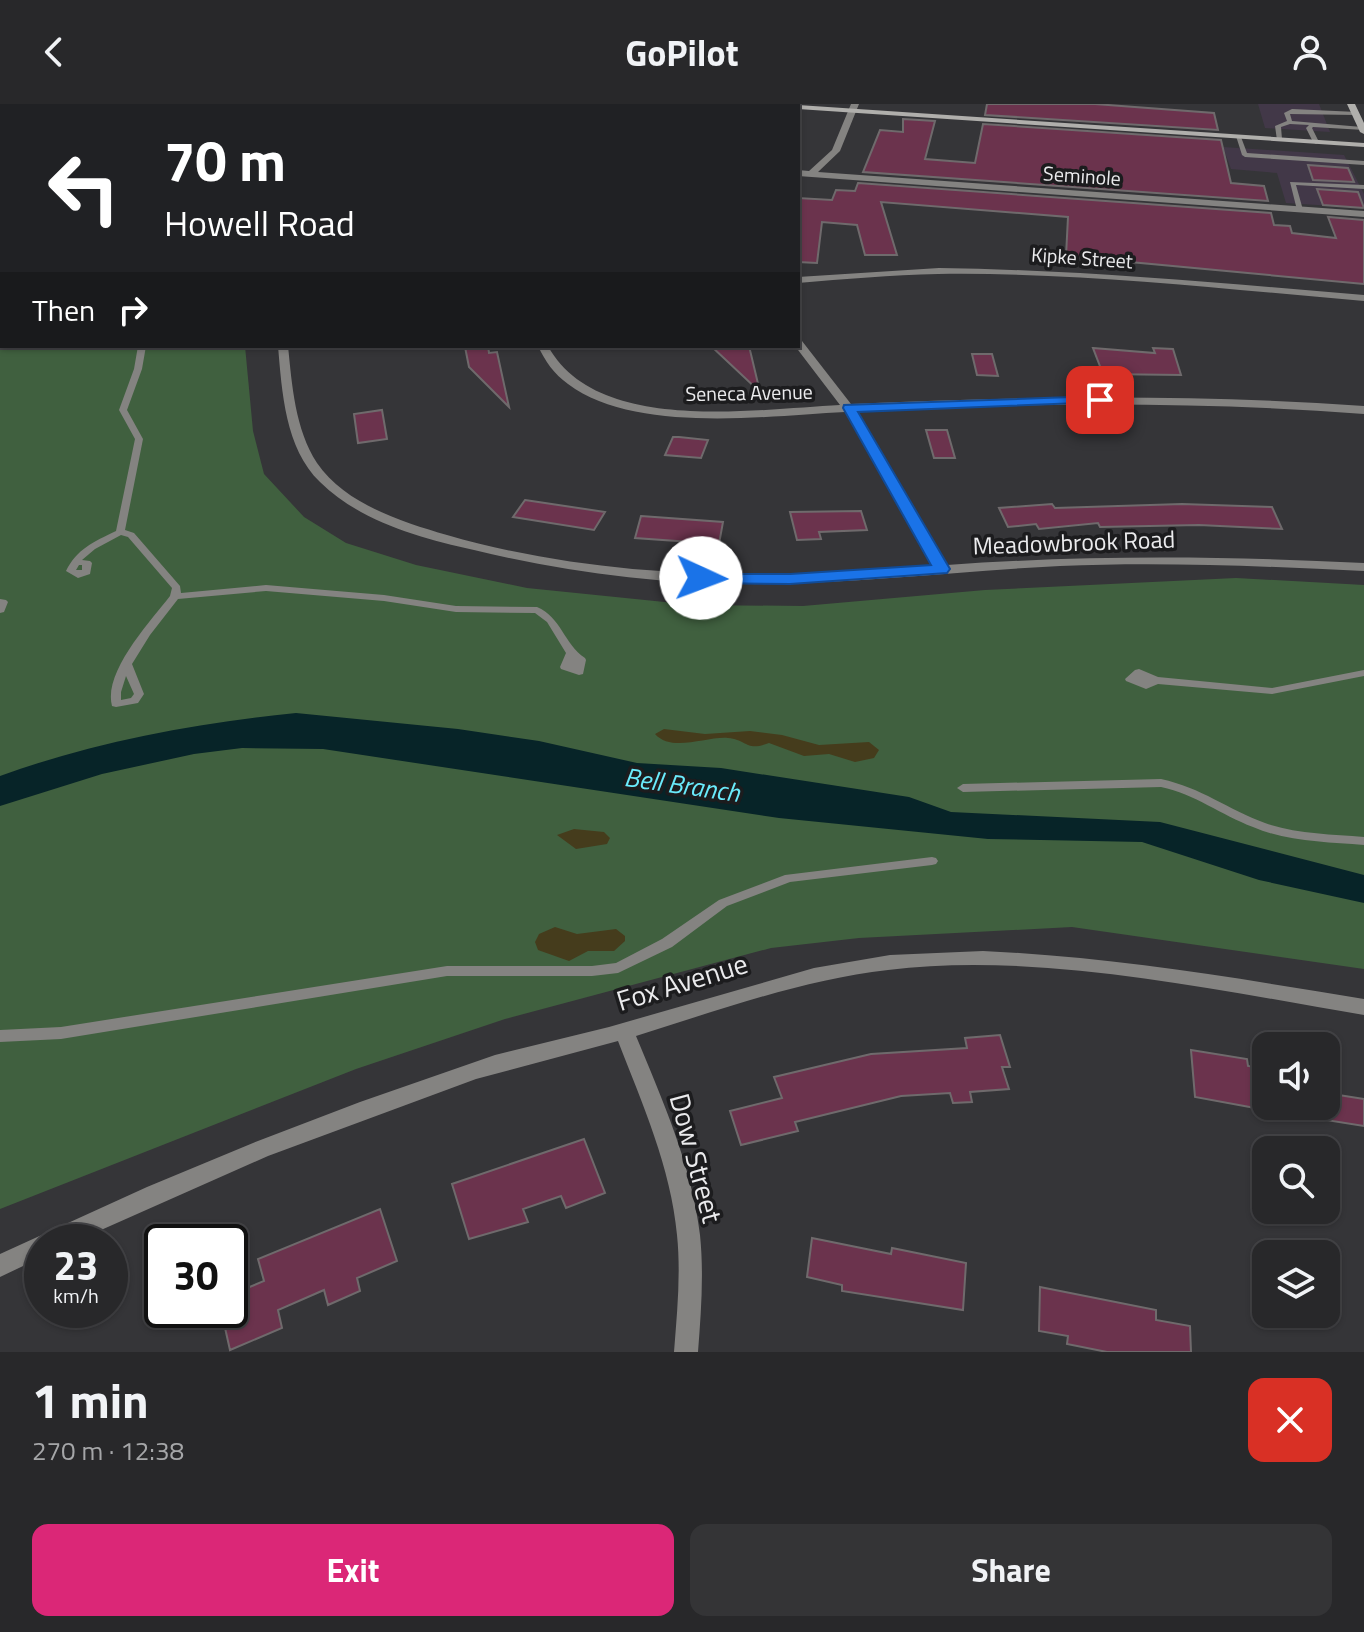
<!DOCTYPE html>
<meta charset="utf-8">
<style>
:root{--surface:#28282a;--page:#343436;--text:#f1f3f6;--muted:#a5a6a8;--line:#444447;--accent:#db2777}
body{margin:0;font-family:"Titillium Web",sans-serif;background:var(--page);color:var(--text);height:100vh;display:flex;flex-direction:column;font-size:30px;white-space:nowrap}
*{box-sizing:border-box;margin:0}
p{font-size:26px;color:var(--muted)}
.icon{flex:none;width:44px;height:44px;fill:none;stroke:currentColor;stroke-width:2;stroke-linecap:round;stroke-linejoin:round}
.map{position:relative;height:1248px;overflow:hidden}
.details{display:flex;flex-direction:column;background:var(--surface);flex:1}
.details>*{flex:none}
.hud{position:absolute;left:0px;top:0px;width:800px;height:244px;box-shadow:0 2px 6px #0004,0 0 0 2px var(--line);background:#202124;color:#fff;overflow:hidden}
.controls{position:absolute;left:1252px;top:928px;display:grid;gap:16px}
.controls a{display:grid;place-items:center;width:88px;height:88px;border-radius:16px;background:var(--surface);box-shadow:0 2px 6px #0004,0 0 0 2px var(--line);font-size:40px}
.speed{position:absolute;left:24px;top:1120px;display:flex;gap:16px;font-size:40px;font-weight:700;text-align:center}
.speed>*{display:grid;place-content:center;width:104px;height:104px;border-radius:50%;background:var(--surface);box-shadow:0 2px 6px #0004,0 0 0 2px var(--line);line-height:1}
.speed small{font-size:20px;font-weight:400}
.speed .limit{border:4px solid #111;border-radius:12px;background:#fff;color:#111}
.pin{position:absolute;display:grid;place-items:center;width:68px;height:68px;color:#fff;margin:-34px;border-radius:16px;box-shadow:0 4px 12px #0006}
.me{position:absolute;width:88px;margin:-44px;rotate:92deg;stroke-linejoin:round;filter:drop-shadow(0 0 6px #0008)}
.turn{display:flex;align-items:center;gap:28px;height:168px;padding:0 32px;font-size:36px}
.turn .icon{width:104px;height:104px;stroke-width:2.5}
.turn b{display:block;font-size:56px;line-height:68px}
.then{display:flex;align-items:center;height:76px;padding:0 32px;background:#0003;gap:16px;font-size:30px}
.round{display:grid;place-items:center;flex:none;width:84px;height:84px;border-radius:16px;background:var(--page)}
.headline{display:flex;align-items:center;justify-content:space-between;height:136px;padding:0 32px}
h1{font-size:48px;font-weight:700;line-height:60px}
.cta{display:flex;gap:16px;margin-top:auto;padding:16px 32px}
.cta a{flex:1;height:92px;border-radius:16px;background:var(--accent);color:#fff;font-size:32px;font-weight:700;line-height:92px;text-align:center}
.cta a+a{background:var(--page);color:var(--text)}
header{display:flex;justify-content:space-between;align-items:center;height:104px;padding:0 32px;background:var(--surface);font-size:36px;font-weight:700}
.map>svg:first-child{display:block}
.commercial{fill:#423848}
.green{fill:#40603f}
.sand{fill:#453c1c}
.water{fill:#072428}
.building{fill:#6b334d;stroke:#6f6a6c;stroke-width:2}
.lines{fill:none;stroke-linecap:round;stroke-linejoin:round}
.service{fill:#848381;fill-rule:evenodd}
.minor{fill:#848381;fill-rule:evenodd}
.secondary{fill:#b0afac;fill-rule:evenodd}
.route{fill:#1a73e8;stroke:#114b97;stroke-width:2}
.labels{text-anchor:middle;stroke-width:7;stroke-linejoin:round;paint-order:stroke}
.far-street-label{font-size:20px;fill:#ebebed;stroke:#1c1c1e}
.street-label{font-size:24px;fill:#ebebed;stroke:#1c1c1e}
.water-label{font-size:26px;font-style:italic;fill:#6aebfc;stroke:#1c1c1e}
.near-street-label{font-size:28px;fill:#ebebed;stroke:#1c1c1e}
</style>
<header><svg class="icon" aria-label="back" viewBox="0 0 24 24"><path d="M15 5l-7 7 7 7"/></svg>GoPilot<svg class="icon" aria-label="person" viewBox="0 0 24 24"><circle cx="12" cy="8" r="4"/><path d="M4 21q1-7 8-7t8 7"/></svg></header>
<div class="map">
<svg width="1364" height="1248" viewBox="0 0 1364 1248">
<rect width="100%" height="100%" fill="#353538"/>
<path class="commercial" d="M1258,0H1319L1330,28L1265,24Z
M1223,43L1344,51L1364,90V104L1286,99L1277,69L1231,65Z"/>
<path class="green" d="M4,0H255L2,2V242H245L253,327L264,370L304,413L346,439L416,461L527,484L694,501L803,502L985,486L1236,474L1364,481V865L1072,823L859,834L771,844L505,915L356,965L0,1105V2Z"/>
<path class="sand" d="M664,625L705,630L750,627L782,631L819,641L869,638L879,646L874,654L855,658L829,650L804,652L769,639C746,648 748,636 728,634C707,632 672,649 655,630Z
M574,725L604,728L610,734L607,740L576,745L557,731Z
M555,823L577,830L616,825L625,832V837L614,847H588L569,857L538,846L535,838L539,830Z"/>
<path class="water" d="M296,609L458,625L539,637L637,659L721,664L909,693L951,708L1160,718L1364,771V799L1259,776L1142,738L988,735L779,714L323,645L242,644L194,650L102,670L0,702V672C93,638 198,619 296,609Z"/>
<path class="building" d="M987,0H1095L1214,9L1218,26L985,11Z
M903,15L935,17L925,55L975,59L983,20L1221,36L1231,79L1264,82L1268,97L863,68L880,26L903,28Z
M1308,61L1348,64L1354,78L1313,76Z
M858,79L1271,109L1274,121L1290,122L1292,129L1336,134L1328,113L1364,116V180L1066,152L1068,113L881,98L897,151H865L857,121L822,118L817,159L798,158V94L832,96L836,86L855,87Z
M1317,85L1358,88L1364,104L1323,101Z
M488,242L489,249L497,248L509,303L469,263L465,243Z
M711,242H749L760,288Z
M1093,244L1155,249L1153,244L1173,245L1181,271L1103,270Z
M972,250H992L998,272L977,271Z
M382,306L387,335L358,339L354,310Z
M926,326H947L955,354H934Z
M673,333H679L708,336L701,354L665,351Z
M525,396L605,408L594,426L513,413Z
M1052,400L1055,404L1182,400L1272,403L1282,425L1199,421L1100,423L1098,419L1039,425L1036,420L1008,423L999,404Z
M861,407L867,426L819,428L821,435L797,436L790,408Z
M641,412L723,418L719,440L635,434Z
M1000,931L1010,963H1002L1009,985L970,988L972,998L953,999L950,989L901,992L795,1018L798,1027L741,1041L730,1007L782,994L774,973L871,950L967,944L965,934Z
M1191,946L1247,955L1248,962L1266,965V1006L1195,993Z
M1326,989L1364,995V1022L1326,1016Z
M584,1035L605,1089L566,1104L561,1092L523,1105L528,1118L469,1135L452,1080Z
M380,1105L397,1157L357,1174L360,1187L328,1201L324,1186L278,1206L282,1224L230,1246L221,1206H230V1191L264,1177L258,1155Z
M812,1134L891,1150L892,1144L966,1159L963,1206L842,1187V1181L807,1173Z
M1040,1183L1156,1206V1216L1190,1222L1191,1248H1107L1067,1240L1068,1232L1039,1227Z"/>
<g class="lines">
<path class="service" d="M1292,5L1357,8L1355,11L1290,10L1292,17L1362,23L1364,26L1313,23L1312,24L1319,38L1316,40L1313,38L1306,24L1309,21L1290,20L1281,23L1282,35L1277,36L1275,22L1287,17L1284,9Z
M1236,32L1241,33L1247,49L1364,57V61L1245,53L1242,51Z
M2,61V67L0,68V62Z
M1290,78L1364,81V85L1296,81L1303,106L1300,108L1297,106Z
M138,242H146L142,265L127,306L143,335L125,426L134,429L180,482L181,489L266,481L384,491L456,502L537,503C561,513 564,540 585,554L586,556L583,570L579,571L561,565L560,563L566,549L547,518L535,509L456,508L384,497L266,487L178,495L150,531L132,560L144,590L138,599L116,603L112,602C103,568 150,518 170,492L172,484L128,433L121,431L95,445L82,456L90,457L92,459L90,470L78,474L66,467C77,445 93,438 116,427L135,335L119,306L134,265ZM79,461H82V466H76ZM126,572L134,590L131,594L121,596V588Z
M0,495L6,496L8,498L4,508L0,509Z
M1139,565L1158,573L1272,584L1364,566V572L1272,590L1158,580L1146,585L1126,577L1125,575L1135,566Z
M1161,675C1202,684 1227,705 1265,719C1296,730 1331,730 1364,733V741C1327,738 1288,738 1253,723C1221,711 1195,690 1161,683L963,688L957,684L963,680Z
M932,753L936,754L938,757L936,760L932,761L790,778L727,802L672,843L618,869L592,872H447L61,935L0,938V926L61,923L447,862H592L616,859L662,835L719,796L785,771Z"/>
<path class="minor" d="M851,0H859L840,47L818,68L1364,107V113L798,72V66L809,67L832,46Z
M939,164C1081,166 1222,179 1364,191V197C1223,185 1080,168 938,170C891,171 845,175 798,179V173Z
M798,236L802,237L851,300C1023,292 1193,290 1364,302V310C1194,297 1026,299 857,307L947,461C1086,451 1225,452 1364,459V467C1263,462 1161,458 1060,462C957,467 854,480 751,480C657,480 565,468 474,446C420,434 361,418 320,378C285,344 282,288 278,242H288C292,281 295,325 317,359C345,400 402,418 447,431C606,477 770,475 934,463L845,308C766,312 635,330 568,280C554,270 545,257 538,242H548C596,331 756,305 840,301L795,242H798Z
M983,847C1111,853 1237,874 1364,895V911C1215,886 1038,847 888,866C802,876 719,906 636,932C662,995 692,1062 700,1131C704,1170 701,1209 698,1248H674C677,1209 681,1170 677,1131C671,1064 642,999 618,937L476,975L268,1052L74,1138H42V1153L0,1173V1150L147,1083L253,1039L360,998L495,951L609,923L814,864L890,851Z"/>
<path class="secondary" d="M744,0H779L782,2H747Z
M1347,0H1355L1364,19V30L1360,28Z
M798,1L1364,39V43L798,5V2H795Z"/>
</g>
<path class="route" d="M1100,292L1107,296L1105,298L858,308L950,465L947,469L790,480L701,479L693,474L701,470H790L931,461L843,304L844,301Z"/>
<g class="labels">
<g class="far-street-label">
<text transform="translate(1082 72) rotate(4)" y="7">Seminole</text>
<text transform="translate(1082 154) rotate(4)" y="7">Kipke Street</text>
<text transform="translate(749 289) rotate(-1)" y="7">Seneca Avenue</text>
</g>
<g class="street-label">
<text transform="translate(1074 439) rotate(-2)" y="8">Meadowbrook Road</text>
</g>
<g class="water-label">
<text transform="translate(682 681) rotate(8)" y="9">Bell Branch</text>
</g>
<g class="near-street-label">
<text transform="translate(682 878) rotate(-17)" y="10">Fox Avenue</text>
<text transform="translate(696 1054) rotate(75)" y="10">Dow Street</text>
</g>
</g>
</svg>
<div class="controls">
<a><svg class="icon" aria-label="sound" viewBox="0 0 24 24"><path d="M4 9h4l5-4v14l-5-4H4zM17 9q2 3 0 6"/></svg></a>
<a><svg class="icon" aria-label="search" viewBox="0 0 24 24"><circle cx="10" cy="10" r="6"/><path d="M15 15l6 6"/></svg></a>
<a><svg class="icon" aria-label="layers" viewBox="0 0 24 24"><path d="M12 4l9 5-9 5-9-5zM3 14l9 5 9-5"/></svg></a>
</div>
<div class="speed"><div>23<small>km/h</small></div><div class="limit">30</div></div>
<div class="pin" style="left:1100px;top:296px;background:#d93025"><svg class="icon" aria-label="arrive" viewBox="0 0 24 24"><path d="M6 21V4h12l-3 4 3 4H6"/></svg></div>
<svg class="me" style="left:701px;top:474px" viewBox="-20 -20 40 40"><circle r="19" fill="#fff"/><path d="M0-13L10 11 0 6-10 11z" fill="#1a73e8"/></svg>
<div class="hud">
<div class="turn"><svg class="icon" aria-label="left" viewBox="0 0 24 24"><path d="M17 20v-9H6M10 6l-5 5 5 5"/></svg><div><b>70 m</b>Howell Road</div></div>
<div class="then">Then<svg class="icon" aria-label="right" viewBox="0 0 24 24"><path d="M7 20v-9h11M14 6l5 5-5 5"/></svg></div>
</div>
</div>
<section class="details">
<div class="headline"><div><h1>1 min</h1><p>270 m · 12:38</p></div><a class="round" style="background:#d93025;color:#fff"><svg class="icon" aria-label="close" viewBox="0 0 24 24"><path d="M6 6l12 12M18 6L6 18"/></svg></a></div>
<div class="cta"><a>Exit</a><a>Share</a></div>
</section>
